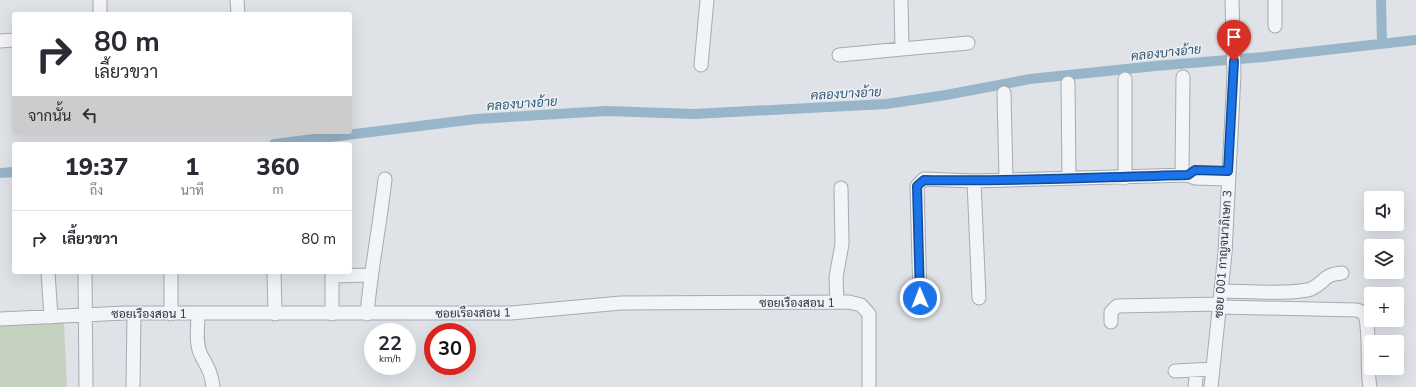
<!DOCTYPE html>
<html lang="th">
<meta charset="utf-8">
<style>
:root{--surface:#fff;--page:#f2f2f3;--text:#2b2b33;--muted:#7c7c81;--line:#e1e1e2}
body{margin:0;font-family:"Nunito Sans",Sarabun,sans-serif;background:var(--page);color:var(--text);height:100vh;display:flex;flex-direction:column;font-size:15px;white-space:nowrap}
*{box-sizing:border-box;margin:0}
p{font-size:13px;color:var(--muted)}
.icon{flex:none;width:22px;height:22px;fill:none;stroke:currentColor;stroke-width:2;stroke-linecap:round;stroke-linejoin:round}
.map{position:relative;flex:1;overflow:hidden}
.side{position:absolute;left:12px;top:142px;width:340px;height:132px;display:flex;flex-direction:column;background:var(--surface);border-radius:4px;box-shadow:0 4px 16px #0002}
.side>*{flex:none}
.guide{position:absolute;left:12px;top:12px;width:340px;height:122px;border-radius:4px;box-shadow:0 4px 16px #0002;background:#fff;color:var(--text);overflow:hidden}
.buttons{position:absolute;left:1364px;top:191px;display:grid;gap:8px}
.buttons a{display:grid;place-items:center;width:40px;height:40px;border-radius:4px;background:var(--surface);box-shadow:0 4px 16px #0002;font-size:20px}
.speed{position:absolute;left:364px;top:323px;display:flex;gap:8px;font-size:20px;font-weight:700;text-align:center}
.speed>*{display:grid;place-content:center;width:52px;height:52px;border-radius:50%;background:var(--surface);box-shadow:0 4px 16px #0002;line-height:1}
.speed small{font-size:10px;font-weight:400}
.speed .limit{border:6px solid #d22;background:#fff;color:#111}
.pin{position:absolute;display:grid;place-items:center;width:34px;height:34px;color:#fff;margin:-41px -17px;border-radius:50% 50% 50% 0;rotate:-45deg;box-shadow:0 0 4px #0007}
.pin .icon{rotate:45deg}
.me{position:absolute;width:44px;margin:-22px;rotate:359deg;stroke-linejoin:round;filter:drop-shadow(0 0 3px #0008)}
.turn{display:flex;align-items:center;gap:14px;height:84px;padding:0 16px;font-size:18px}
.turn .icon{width:52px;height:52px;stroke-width:2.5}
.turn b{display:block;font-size:28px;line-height:34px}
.then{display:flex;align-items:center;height:38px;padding:0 16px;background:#0003;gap:8px;font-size:15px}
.eta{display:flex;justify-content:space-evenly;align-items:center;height:68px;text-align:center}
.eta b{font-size:24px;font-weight:800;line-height:28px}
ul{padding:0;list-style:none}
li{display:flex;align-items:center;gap:12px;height:56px;padding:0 16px;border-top:1px solid var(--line)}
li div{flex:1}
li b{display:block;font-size:15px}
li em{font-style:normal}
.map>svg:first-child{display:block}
.green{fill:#c6d2c0}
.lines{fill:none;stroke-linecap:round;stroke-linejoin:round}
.canal{stroke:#99b5c9;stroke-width:10}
.minor-casing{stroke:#a4abb2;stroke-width:15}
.minor{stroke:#f2f4f7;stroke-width:13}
.route-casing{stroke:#114b97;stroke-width:10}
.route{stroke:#1a73e8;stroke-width:7}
.labels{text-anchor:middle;stroke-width:3;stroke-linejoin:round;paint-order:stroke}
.street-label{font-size:12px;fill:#283340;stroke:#eef2f6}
.water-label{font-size:13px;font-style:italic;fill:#315674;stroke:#eef2f6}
</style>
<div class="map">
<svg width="1416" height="387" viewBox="0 0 1416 387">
<rect width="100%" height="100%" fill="#dfe3e8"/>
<path class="green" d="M64,321L67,387H0V324Z"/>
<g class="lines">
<path class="canal" d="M1381,0L1382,43
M274,144L476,119L606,111L694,114L886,104L946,95L1030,79L1155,66L1264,57L1416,40
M0,173L14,172"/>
<defs>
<path id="minor" d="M100,0V14
M237,0L238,14
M901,0L902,49L968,43
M1275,0V26
M0,41L14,40
M839,55L902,49
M701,65L707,0
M1068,83L1069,178
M1004,93L1006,179
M1182,175L1183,77
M1125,178V79
M974,181L979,298
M48,272L51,317
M85,272L86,387
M274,272L275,314
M332,276L370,275
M1222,291C1243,291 1292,295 1311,289C1325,283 1323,274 1342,273
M920,298L917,186L924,179L974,181L1188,175L1195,178L1228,179
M837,302L836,277L842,244L841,188
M1220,307L1357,310L1364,313C1371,326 1366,368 1370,387
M171,314V272
M198,314C198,327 195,343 201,355C207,366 212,374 213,387
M332,314V272
M367,314C371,269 380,224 385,179
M0,319L125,313H511L621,303L849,302L861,305L869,314V387
M1111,322V312L1117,306L1220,304
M1175,371L1213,369
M133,387L134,313
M1195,387L1197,370
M1211,387L1225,253L1234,74L1232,0"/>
</defs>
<use href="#minor" class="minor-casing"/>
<use href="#minor" class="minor"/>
</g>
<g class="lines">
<defs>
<path id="route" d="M920,298L917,186L924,180C1012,182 1100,177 1188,175L1195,170L1228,171L1234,61"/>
</defs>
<use href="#route" class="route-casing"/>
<use href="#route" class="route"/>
</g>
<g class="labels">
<g class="street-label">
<text transform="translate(1223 254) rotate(-86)" y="4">ซอย 001 กาญจนาภิเษก 3</text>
<text x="797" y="307">ซอยเรืองสอน 1</text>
<text transform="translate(473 313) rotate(-1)" y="4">ซอยเรืองสอน 1</text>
<text x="149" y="318">ซอยเรืองสอน 1</text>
</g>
<g class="water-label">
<text transform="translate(1166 52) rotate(-6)" y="5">คลองบางอ้าย</text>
<text transform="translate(846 93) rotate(-3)" y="5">คลองบางอ้าย</text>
<text transform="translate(522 103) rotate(-4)" y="5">คลองบางอ้าย</text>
</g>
</g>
</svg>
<div class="buttons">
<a><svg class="icon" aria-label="sound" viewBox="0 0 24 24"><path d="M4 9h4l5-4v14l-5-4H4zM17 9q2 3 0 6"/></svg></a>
<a><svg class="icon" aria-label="layers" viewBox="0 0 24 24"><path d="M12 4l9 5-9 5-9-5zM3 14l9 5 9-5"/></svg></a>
<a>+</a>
<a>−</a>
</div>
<div class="speed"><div>22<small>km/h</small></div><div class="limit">30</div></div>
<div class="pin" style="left:1234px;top:61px;background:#d93025"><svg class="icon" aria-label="arrive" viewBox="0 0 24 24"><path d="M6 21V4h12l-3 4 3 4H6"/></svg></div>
<svg class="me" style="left:920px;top:298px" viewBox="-20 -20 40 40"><circle r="17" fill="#1a73e8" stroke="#fff" stroke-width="3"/><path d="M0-11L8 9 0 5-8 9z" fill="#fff"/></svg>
<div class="guide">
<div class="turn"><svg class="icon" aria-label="right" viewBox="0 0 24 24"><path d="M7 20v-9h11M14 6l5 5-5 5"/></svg><div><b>80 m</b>เลี้ยวขวา</div></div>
<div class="then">จากนั้น<svg class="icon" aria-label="left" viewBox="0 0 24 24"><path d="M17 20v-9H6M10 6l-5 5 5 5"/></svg></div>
</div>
<section class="side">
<div class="eta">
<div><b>19:37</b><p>ถึง</p></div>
<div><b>1</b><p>นาที</p></div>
<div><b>360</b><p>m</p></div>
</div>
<ul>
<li><svg class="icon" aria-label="right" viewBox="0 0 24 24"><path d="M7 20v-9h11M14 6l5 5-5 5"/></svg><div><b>เลี้ยวขวา</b></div><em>80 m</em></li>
</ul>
</section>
</div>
